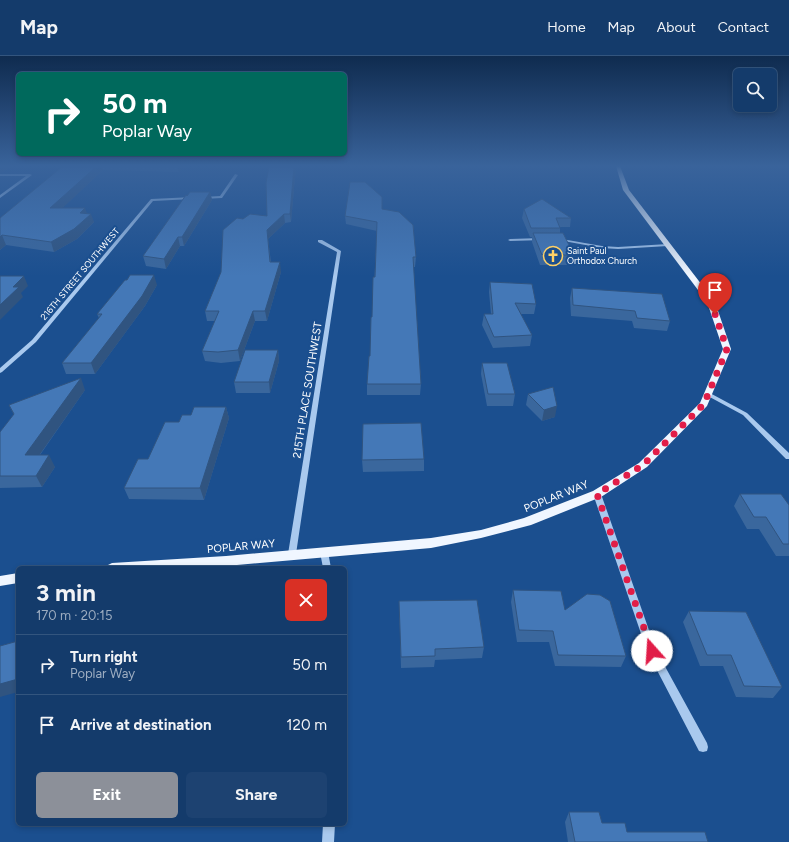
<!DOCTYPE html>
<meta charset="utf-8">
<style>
:root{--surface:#143b6b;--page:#1d4271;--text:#f1f3f6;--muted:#9dadc1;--line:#33557e;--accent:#8c9099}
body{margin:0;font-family:Figtree,sans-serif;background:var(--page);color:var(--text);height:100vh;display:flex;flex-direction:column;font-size:15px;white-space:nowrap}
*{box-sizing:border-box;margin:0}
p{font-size:13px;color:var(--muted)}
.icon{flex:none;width:22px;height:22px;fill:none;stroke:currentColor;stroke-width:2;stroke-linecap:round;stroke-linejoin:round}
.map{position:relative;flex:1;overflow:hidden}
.side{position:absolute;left:16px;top:510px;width:331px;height:260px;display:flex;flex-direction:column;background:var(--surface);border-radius:6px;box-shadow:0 2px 6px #0003,0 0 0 1px var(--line)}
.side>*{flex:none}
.top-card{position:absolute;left:16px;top:16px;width:331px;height:84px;border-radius:6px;box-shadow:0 2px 6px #0003,0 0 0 1px var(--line);background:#00695c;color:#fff;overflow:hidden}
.controls{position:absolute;left:733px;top:12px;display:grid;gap:8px}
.controls a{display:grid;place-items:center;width:44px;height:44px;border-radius:6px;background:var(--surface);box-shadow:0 2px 6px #0003,0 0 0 1px var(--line);font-size:20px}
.pin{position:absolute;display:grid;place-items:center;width:34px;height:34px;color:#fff;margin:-41px -17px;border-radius:50% 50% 50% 0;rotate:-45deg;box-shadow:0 0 4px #0007}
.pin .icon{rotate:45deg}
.me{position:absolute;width:44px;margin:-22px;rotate:341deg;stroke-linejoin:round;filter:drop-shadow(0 0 3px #0008)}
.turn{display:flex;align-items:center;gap:14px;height:84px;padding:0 20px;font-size:18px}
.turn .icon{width:52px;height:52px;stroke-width:2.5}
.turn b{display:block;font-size:28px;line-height:34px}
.round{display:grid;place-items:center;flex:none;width:42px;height:42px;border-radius:6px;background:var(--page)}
.headline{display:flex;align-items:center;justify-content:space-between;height:68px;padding:0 20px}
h1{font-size:24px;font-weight:700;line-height:30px}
.cta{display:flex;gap:8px;margin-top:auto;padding:8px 20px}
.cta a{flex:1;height:46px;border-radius:6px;background:var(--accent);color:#fff;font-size:16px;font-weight:700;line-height:46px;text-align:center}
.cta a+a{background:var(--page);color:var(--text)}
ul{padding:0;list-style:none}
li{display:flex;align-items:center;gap:12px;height:60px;padding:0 20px;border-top:1px solid var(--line)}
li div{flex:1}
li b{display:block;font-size:15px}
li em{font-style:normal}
header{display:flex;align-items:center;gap:24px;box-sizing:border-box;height:56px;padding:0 20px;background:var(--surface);border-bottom:1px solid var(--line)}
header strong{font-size:19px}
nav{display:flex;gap:22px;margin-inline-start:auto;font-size:14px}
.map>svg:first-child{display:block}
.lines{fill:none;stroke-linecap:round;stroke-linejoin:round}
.minor{fill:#a9c9ee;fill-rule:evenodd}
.major{fill:#f0f6ff;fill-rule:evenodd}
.wall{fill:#3a679d}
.shaded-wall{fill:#305480}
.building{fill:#4478b7;stroke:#305480}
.route{stroke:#e11d48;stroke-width:7;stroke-dasharray:0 12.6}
.labels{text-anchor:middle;stroke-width:4;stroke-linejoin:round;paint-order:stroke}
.far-poi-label{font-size:9px;fill:#fff;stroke:#1b4f8f;text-anchor:start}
.far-street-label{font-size:9px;fill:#fff;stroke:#1b4f8f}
.street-label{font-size:11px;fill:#fff;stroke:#1b4f8f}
</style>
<header>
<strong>Map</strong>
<nav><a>Home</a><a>Map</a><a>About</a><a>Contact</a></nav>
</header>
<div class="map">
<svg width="789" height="786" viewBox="0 0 789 786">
<rect width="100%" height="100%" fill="#1b4f8f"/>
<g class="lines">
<path class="minor" d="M0,118H30L32,119L0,142V139L26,120H0Z
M235,118L238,119L222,142L202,143V141H203L220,140Z
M193,141V143H192L153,145L36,286L2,316L0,317V312L32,284L151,143Z
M541,182L543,183V184L510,185L508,184L510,183Z
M556,182L602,190L618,191L668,188L670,189L668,190L618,193L602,192L558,184L556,183Z
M318,184H322L341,195L296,498L295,500L292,501L289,500L288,498L337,196L318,186Z
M708,336L747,357L789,397V403H786L743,359L706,339L705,338Z
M597,435L600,436L601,438L656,594L707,687L708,691L707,695L703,696L699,695L647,595L593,438L594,436Z
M324,493L327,494L328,496L331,512H323L320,496L321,494Z
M323,768H335L334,786H322Z"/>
<path class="major" d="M616,110H620L629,134L715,246L731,293L707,350L647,411L601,441L531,469L481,482L431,492L226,510L190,512H106L108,509L112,507L226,500L431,482L481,474L524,462L593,435L639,407L700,347L723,293L707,246L623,134Z
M18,517V527L0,530V520Z"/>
</g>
<path class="wall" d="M63,110H185L179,116L103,114L62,152L87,157L94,166L77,183L54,196L6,189L0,194V162Z
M269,110H296L291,166L285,167L268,183L271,206L281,216L267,265H255L240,305L221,307L205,305L202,295L215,265H207L205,255L243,163L267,160Z
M210,136L212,144L184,190H180L166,213L146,210L143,200L187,140Z
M382,153L416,201L415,211H413L421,328L420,339H367V328L370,300L377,175L346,168L345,160Z
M524,153L571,162L570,171H560V177L574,199L572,209H540L532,186V181H530L522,162Z
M490,226L536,248L534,258H520L532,279L530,290L493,292L482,269L484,258H491L489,236Z
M157,229L145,250L95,318H66L62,307L99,262L97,258Z
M572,232L670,265L667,275L634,272L632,265L571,260L570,242Z
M278,294L279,305L270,337H236L234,326Z
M482,307L515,338L513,350H487L481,318Z
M85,334L40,399L55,411L42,431L0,432V376L14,359L9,349Z
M528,338L555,361L542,365L526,349Z
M226,351L229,362L204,444L129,443L124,432L179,366L191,359Z
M424,403V415L363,416L362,404Z
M740,438L789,449V500H776L759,473H747L734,450Z
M513,534L565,554L626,600L621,611L555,610L549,586H517L511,546Z
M399,545L484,591L482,602L435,604L434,611L401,612Z
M689,555L782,631L773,642L736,641L723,610H700L683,566Z
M569,756L627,776L708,786H568L565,766Z"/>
<path class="shaded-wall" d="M0,110H12L3,116L0,117Z
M97,110H102L103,114L53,161L50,152Z
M177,110H185L179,116Z
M294,110H296L291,166L290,158Z
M210,136L212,144L184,190L182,181Z
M85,152L88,160L91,158L94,166L77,183L54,196L51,186Z
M284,158L285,167L268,183L267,174Z
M2,179L6,189L0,194V181Z
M178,181L180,190L166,213L164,203Z
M280,206L281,216L267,265L265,255Z
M154,219L157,229L145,250L95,318L91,307Z
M24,220L28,230L21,237L23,241L0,264V249L13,231Z
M253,255L255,265L240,305L238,294Z
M278,294L279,305L270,337L269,326Z
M81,322L85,334L31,411L25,399Z
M557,350L555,361L542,365L544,354Z
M226,351L229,362L204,444L200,432Z
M49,399L55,411L42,431L36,420Z
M18,623V636L0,641V628Z"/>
<path class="building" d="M63,110H97L50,152H85L80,157L91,158L74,173L51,186L2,179L0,181V162Z
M269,110H294L290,158H284L267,174L270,206H280L265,255H253L238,294L218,296L202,295L219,255H205L221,216L223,174L237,162L243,163L250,158L267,160L266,127Z
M350,126H365L382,141V153L399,156L413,169L416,201H413L421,328H367L369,300H370L371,261H372L373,221H375L377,166L345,160Z
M190,136H210L182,181H178L164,203L143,200L186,139L187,140Z
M542,143L571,162H556L560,172H531L524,153Z
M533,177H563L574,199H542Z
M130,219H154L142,240L91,307H62L102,258H97L125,224H127Z
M0,220H24L13,231H19L0,249Z
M490,226L532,228L536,248L515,247L532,279L494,281L484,258H493Z
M572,232L662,238L670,265L637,262L635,255L573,249Z
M245,294H278L269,326H234Z
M482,307H507L515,338H488Z
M81,322L25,399H49L36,420H0V376L14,358L9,349Z
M553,331L557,350L544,354L528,338Z
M194,351H226L200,432H124L138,403H148L165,366H179L182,359H191Z
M421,367L424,403L362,404L363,368Z
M740,438H781L789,449V488H783L766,461H754Z
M513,534L561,535L565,554L587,538L600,539L610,545L626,600L558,599L553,575L519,574Z
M477,544L484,591L435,593V600L401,601L399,545Z
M689,555L746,556L782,631L744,630L731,599H707Z
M18,585V623L0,628V590Z
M569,756H599L602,767H625L627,776H705L708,786H575Z"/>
<linearGradient id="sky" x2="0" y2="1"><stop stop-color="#0f2b4f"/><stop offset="0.5" stop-color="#39639b"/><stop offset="1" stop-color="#39639b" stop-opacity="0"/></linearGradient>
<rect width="789" height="220" fill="url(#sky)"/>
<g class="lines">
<path class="route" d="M652,595L597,438L643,409L704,348L727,293L715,258"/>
</g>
<defs>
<symbol id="church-ring" viewBox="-11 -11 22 22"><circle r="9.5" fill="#1b4f8f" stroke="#ffd166" stroke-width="1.5"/><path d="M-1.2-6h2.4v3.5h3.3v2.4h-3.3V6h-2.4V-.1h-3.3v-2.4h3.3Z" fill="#ffd166"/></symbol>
</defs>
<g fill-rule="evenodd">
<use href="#church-ring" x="542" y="189" width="22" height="22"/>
</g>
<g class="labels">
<g class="far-poi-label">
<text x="567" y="198">Saint Paul<tspan x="567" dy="10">Orthodox Church</tspan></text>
</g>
<g class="far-street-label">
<text transform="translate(80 218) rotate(-50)" y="3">216TH STREET SOUTHWEST</text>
</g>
<g class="street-label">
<text transform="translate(307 334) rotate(-81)" y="4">215TH PLACE SOUTHWEST</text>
<text transform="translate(556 440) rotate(-22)" y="4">POPLAR WAY</text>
<text transform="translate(241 490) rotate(-5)" y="4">POPLAR WAY</text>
</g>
</g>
</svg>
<div class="controls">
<a><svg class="icon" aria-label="search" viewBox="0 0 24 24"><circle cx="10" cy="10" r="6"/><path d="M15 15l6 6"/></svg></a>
</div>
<div class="pin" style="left:715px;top:258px;background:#d93025"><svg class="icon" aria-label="arrive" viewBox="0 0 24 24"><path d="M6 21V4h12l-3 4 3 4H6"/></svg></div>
<svg class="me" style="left:652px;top:595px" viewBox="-20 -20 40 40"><circle r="19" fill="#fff"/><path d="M0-13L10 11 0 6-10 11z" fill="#e11d48"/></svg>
<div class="top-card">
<div class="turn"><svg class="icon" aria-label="right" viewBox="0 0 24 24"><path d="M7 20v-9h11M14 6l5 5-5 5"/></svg><div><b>50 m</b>Poplar Way</div></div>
</div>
<section class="side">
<div class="headline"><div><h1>3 min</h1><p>170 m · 20:15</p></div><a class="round" style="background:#d93025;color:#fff"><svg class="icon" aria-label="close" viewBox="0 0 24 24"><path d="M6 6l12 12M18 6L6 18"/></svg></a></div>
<ul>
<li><svg class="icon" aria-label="right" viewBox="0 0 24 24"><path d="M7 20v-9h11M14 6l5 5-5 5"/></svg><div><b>Turn right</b><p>Poplar Way</p></div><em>50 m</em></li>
<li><svg class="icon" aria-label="arrive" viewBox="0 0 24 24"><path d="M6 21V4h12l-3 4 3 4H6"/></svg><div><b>Arrive at destination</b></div><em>120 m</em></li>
</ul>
<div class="cta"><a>Exit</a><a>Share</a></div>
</section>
</div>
